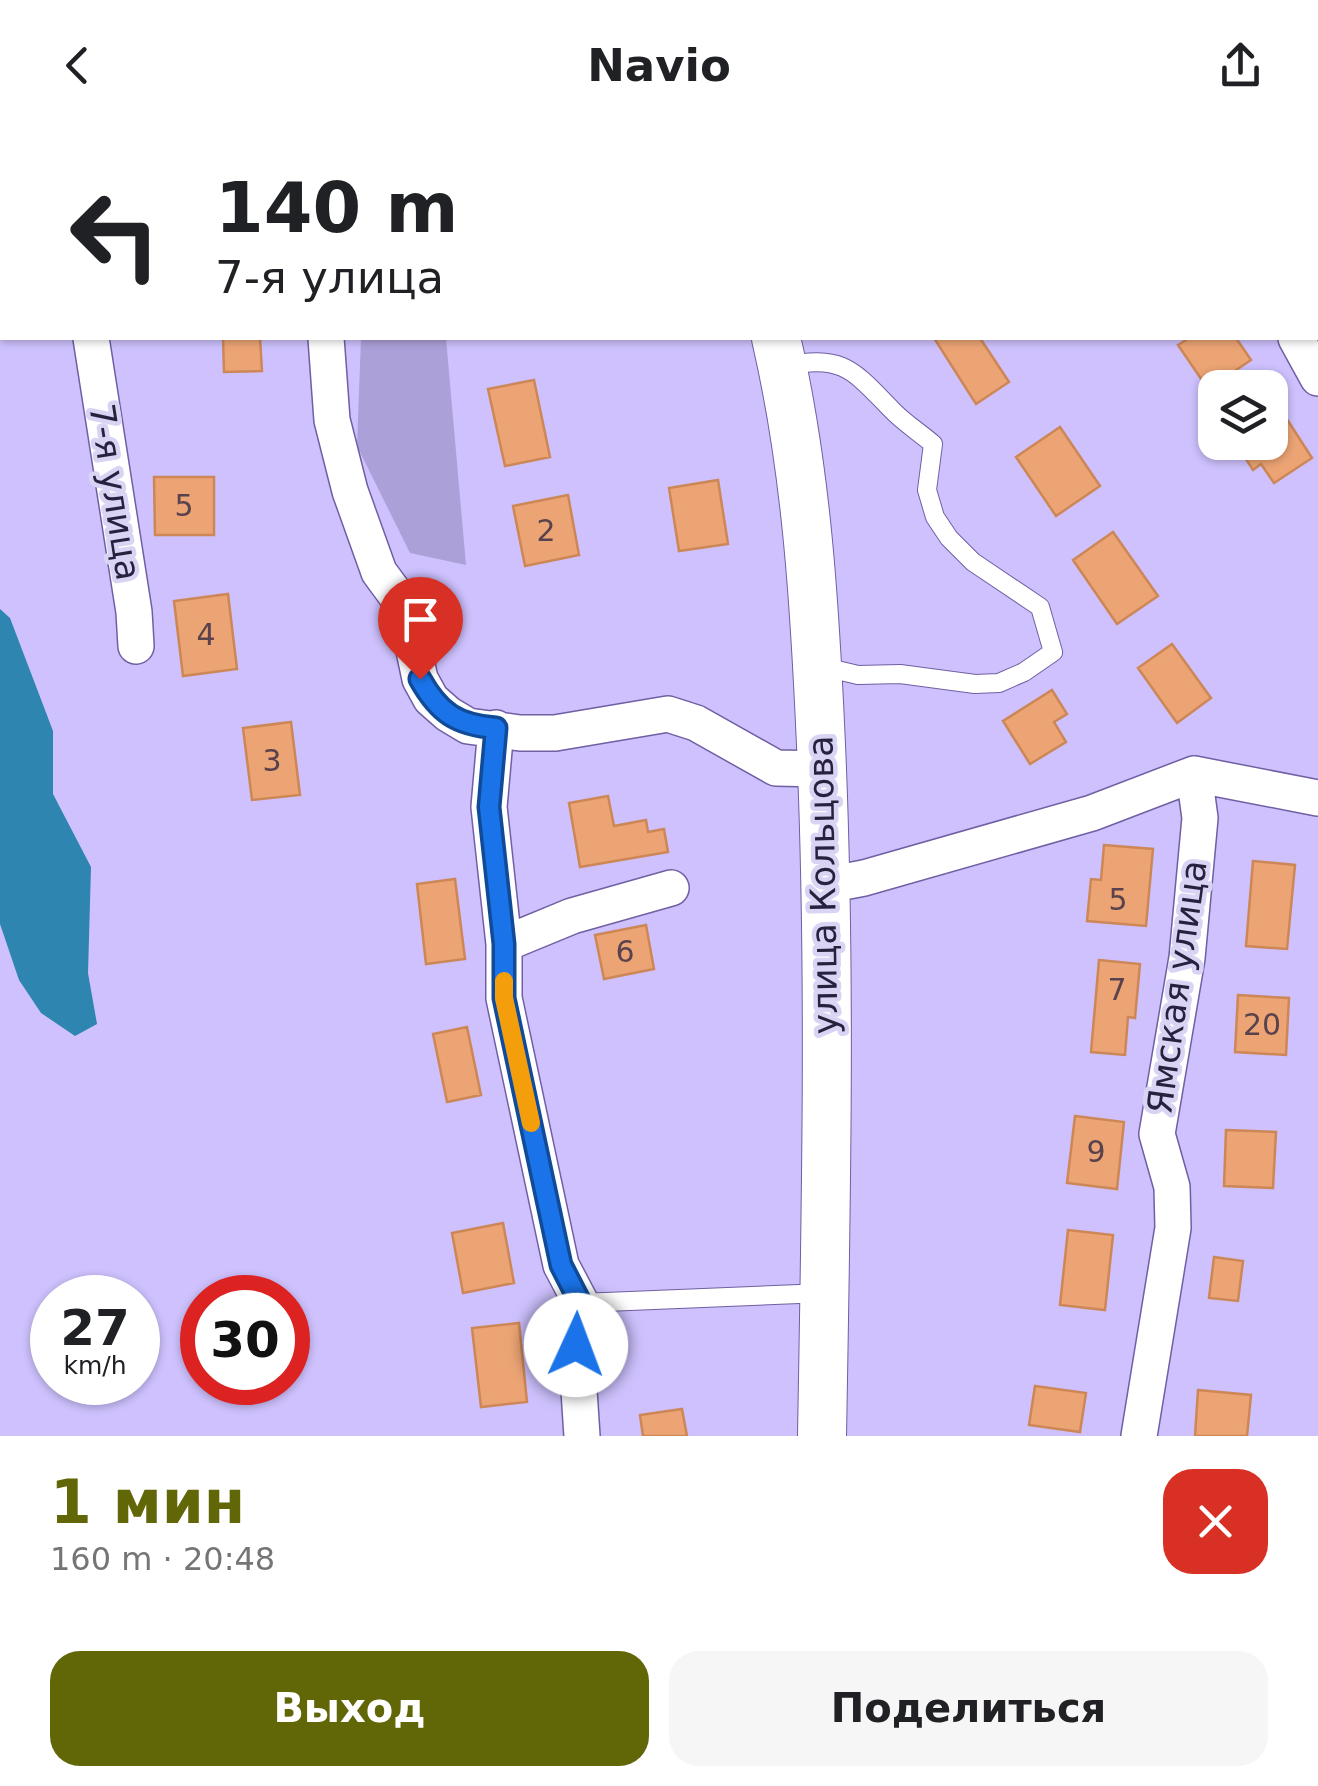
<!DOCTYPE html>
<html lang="ru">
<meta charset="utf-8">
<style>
:root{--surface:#fff;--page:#f6f6f6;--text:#202124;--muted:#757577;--accent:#616707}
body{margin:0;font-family:"DejaVu Sans",sans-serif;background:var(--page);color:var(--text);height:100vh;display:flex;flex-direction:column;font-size:38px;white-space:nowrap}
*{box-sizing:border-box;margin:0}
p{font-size:32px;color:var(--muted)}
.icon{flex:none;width:55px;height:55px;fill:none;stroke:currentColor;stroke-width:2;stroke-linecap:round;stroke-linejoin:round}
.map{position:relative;height:1306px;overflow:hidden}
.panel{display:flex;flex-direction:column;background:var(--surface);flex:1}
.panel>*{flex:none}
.guide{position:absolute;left:0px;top:0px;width:1320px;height:210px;box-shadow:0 2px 8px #0004;background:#fff;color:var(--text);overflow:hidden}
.buttons{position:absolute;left:1198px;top:240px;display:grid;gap:20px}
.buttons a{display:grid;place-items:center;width:90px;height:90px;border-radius:20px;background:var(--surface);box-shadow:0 2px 8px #0004;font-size:50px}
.speed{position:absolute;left:30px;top:1145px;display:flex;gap:20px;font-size:50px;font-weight:700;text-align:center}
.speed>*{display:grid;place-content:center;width:130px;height:130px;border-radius:50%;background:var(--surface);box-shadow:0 2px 8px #0004;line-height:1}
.speed small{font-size:25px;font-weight:400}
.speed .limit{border:15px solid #d22;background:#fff;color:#111}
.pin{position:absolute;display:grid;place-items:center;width:85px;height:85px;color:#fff;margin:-102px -42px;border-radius:50% 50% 50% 0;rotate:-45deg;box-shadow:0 0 10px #0007}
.pin .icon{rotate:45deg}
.me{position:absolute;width:110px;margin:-55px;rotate:2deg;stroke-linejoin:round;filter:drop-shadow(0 0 8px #0008)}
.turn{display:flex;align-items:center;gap:35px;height:210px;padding:0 50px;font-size:45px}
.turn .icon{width:130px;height:130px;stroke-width:2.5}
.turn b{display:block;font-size:70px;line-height:85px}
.round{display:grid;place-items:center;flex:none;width:105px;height:105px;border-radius:30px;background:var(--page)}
.summary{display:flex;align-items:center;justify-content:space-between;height:170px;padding:0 50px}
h1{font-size:60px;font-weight:600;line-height:75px;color:var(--accent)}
.action{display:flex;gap:20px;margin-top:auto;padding:20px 50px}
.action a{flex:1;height:115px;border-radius:30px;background:var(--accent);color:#fff;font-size:40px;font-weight:600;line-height:115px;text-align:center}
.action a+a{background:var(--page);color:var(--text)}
header{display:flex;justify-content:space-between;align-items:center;height:130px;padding:0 50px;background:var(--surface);font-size:45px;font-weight:600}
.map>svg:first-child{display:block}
.green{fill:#aca0d8}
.water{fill:#2e85af}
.building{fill:#eca474;stroke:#cd8757;stroke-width:2.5}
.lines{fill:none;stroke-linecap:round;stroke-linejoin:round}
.service-casing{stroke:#705fa3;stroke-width:20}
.minor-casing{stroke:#705fa3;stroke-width:38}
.secondary-casing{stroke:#705fa3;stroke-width:50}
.service{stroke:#fff;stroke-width:18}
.minor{stroke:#fff;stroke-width:35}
.secondary{stroke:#fff;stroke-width:48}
.route-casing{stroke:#114b97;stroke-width:25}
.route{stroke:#1a73e8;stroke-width:18}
.slow{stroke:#f59e0b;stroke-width:18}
.labels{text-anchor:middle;stroke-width:9;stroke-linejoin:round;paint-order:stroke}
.number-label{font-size:30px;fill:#59424c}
.street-label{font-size:35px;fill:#28213e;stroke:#d9d4f3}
</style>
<header><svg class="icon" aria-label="back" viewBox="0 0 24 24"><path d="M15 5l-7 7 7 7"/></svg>Navio<svg class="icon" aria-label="share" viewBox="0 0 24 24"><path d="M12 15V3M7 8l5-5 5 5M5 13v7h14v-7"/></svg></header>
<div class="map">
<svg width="1318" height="1306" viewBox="0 0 1318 1306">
<rect width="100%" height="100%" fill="#cec1fe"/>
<path class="green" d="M345,0H708L709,2H346Z
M361,208H446L466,435L410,423L357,316Z"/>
<path class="water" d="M0,479L10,488L53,601V664L91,737L88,843L97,894L75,906L41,883L19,850L0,794Z"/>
<path class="building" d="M223,208H260L262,241L224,242Z
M934,208H980L1009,252L976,274Z
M1189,208H1236L1251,230L1208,259L1178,215Z
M534,250L550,327L505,336L488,259Z
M1270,263L1312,328L1274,353L1261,334L1253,340L1235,312H1270Z
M1060,297L1100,356L1056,386L1016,327Z
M154,347H214V405H155Z
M718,350L728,414L679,421L669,358Z
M568,365L579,425L525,436L513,376Z
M1113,402L1158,466L1117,494L1073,430Z
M228,464L237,539L183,546L174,471Z
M1172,514L1211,568L1177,593L1138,538Z
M1052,560L1067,584L1054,592L1066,612L1030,634L1003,591Z
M291,592L300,665L252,670L243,598Z
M608,666L614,696L646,690L648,702L664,699L668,722L580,737L569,673Z
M1104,715L1153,719L1146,796L1087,791L1091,749L1101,750Z
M1253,731L1295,735L1287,819L1246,816Z
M455,749L465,829L426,834L417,754Z
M646,795L654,839L604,849L595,805Z
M1099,830L1140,834L1135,888L1128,887L1125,925L1091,922Z
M1238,865L1289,868L1286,925L1235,922Z
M467,897L481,965L447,972L433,904Z
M1075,986L1124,992L1117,1059L1067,1053Z
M1226,1000L1276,1002L1273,1058L1224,1056Z
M503,1093L514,1153L463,1163L452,1103Z
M1068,1100L1113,1105L1105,1180L1060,1175Z
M1214,1127L1243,1131L1238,1171L1209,1168Z
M519,1193L527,1272L481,1277L472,1198Z
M1035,1256L1086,1263L1080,1302L1029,1295Z
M1198,1260L1251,1265L1247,1306H1195Z
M682,1279L687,1306H643L640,1285Z"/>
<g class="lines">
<defs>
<path id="service" d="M783,236C843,225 851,238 891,279C903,292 919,302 933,314L927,360L935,387L949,408L973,432L1040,477L1053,522L1024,542L999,553L975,554L900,544L858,545L820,536
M581,1173L824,1163"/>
<path id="minor" d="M64,0L65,2
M312,0V2
M1171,0L1173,2
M91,208L134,482L136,516
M326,208L332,290L350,361L379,442L396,465L407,487L420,549L431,569L448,584L468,596L520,603H555L668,584L696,593L776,638L822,639
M1296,208L1318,248
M496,598L489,677L504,814V868L561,1135L581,1173L576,1215L582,1306
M827,755L864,748L1092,683L1194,644L1318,668
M504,814L572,786L671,758
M1139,1306L1173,1098L1172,1057L1157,1004L1187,828L1200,688L1194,644"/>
<path id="secondary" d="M723,0L724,2
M776,208C807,341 815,479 821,615C831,845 826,1076 822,1306"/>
</defs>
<use href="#service" class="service-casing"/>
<use href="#minor" class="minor-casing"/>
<use href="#secondary" class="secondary-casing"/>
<use href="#service" class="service"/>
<use href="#minor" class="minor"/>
<use href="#secondary" class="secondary"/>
</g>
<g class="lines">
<defs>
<path id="route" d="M420,549C439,583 457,595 496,598L489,677L504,814V868L561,1135L580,1172L576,1215"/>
</defs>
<use href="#route" class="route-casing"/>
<use href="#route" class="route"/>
<path class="slow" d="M504,851V868L531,993"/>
</g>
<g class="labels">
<g class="number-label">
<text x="184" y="386">5</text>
<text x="546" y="411">2</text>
<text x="206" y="515">4</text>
<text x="272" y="641">3</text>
<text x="1118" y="780">5</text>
<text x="625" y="832">6</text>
<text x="1117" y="870">7</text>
<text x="1262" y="905">20</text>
<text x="1096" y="1032">9</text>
</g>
<g class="street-label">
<text transform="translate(115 362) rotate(81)" y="12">7-я улица</text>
<text transform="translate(823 755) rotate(-91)" y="12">улица Кольцова</text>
<text transform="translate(1177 857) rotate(-82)" y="12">Ямская улица</text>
</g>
</g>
</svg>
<div class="buttons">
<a><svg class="icon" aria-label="layers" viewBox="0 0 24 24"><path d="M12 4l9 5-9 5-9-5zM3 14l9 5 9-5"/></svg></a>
</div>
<div class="speed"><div>27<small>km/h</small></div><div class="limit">30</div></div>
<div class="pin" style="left:420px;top:549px;background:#d93025"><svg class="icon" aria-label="arrive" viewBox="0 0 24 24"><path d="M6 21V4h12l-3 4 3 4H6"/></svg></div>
<svg class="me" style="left:576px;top:1215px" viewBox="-20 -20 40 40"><circle r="19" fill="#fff"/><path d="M0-13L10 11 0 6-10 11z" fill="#1a73e8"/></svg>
<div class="guide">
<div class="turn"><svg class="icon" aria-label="left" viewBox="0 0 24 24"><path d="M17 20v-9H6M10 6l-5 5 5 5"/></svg><div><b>140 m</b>7-я улица</div></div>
</div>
</div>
<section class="panel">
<div class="summary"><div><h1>1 мин</h1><p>160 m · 20:48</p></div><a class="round" style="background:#d93025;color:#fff"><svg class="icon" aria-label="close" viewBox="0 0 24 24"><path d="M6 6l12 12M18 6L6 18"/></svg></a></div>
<div class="action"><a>Выход</a><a>Поделиться</a></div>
</section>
